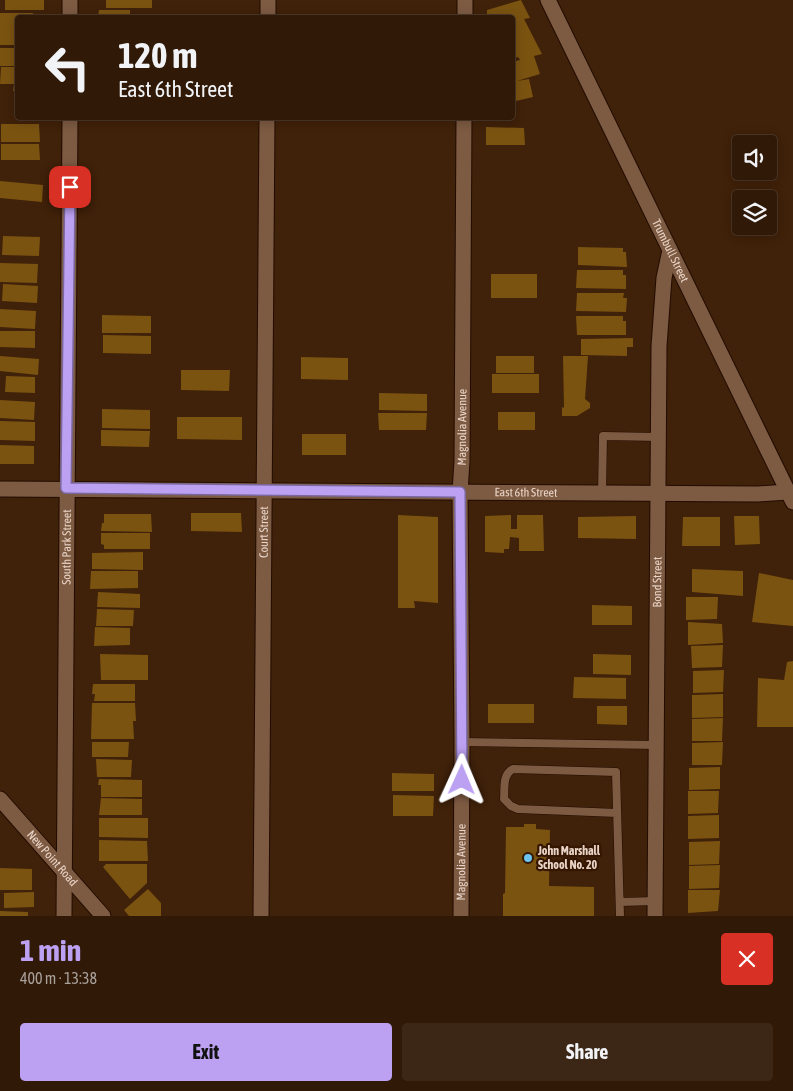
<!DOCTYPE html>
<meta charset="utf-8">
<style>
:root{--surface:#301907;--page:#3c2615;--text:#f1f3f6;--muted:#a8a09b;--line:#4b3828;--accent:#bca0f2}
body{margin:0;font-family:"Asap Condensed",sans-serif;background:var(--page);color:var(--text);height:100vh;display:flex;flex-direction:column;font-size:19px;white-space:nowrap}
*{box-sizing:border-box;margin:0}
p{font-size:16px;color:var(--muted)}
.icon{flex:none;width:28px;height:28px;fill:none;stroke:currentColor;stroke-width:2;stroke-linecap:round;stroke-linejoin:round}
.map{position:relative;height:916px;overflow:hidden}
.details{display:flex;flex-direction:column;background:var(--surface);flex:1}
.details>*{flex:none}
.guide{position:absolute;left:15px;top:15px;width:500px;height:105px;border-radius:5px;box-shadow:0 2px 12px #0003,0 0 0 1px var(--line);background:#301907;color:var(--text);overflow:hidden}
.buttons{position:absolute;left:732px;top:135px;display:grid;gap:10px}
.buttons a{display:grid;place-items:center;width:45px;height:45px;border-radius:5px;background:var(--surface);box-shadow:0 2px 12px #0003,0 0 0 1px var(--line);font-size:25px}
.pin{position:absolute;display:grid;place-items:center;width:42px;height:42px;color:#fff;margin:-21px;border-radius:10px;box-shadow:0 2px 8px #0006}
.me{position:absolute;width:55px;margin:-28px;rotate:1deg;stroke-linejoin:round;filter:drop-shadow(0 0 4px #0008)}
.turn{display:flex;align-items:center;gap:18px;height:105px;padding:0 20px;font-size:22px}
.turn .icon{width:65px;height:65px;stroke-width:2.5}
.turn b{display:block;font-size:35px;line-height:42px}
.round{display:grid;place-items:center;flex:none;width:52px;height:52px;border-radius:5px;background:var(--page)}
.head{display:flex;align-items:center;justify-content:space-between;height:85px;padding:0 20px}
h1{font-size:30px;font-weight:700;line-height:38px;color:var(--accent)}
.action{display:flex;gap:10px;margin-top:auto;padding:10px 20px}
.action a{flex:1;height:58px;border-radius:5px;background:var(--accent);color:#111;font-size:20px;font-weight:700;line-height:58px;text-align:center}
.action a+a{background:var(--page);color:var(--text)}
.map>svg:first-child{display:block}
.building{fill:#7a5311}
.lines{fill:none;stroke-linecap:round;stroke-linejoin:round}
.lane-casing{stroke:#220c00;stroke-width:9}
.street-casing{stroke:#220c00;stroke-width:17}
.secondary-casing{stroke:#220c00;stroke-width:17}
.lane{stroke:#7d5a42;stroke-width:8}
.street{stroke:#7d5a42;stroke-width:15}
.secondary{stroke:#7d5a42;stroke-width:15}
.route-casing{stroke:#7a689d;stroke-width:12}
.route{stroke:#bca0f2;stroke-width:9}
.poi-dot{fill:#6cc3f2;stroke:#351701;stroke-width:2}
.labels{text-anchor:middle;stroke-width:4.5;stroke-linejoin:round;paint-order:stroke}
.street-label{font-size:12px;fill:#e9d4c7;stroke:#351701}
.poi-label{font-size:12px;font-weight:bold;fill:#e9d4c7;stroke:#351701;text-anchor:start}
</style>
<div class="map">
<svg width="793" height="916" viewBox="0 0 793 916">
<rect width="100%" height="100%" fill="#402109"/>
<path class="building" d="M5,0H44V10H5Z
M106,0H152V8H106Z
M521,0L530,18L524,19L542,54L534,56L540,74L517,81L529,79L533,97L512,102V62L520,60L518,57L512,59V18H487V10Z
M99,10H130V18H98Z
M0,13H33V18H18V45H0Z
M0,48H18V66H0Z
M1,67H18V91H13L14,84H0Z
M1,124H39L40,142H1Z
M486,127L524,128L525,145H486Z
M1,144H39L40,160H1Z
M0,181L43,185L42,202L0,198Z
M3,236L40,237L39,256L2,255Z
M578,247L623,248V252H626L627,267L578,265Z
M0,263L38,264L37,283L0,282Z
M577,270H623V275H626V289L576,288Z
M491,274H537V298H491Z
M3,284L38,286L37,303L2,301Z
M577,293H624L623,298H627L626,312L576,311Z
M0,309L36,311L35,329L0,327Z
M102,315L151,316V333H102Z
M576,316H623V321H626V335H577Z
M0,331H35V348L0,347Z
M103,335L151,336V354L103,353Z
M633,338V347H627V356L581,355V339Z
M0,356L39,359L38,375L0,371Z
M496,356H534V373H496Z
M563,356H588L585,399L590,403V408L577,416H562V407L564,408Z
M301,357L348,358V380L301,379Z
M181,370H230L229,391L181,390Z
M492,374H539V393H492Z
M6,376L35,377V393L5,392Z
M379,393L427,394V411L379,410Z
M0,400L35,402L34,420L0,418Z
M102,409L150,410V429L102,428Z
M498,412H535V430H498Z
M378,413H427L426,430H379Z
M177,417H242V440L177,439Z
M0,421L35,422V441L0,440Z
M101,430L150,431L149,447L101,446Z
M302,434H346V455H302Z
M0,445L34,446V464H0Z
M191,513H241L242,532L191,531Z
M104,514H151L152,532L101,531L102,523H104Z
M398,515L438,517V603L414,601L415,608H398Z
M511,515V529H517V515H543L544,551H519V538L510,537L509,549H504V553L485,552V516Z
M636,516V539L578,538V517Z
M734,516H759L760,544L735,545Z
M683,517H720V546H682Z
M101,533H150V549H104V545L101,544Z
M143,552V570L92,569V553Z
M692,569L743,571V596L692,592Z
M91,571H138V588L90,589Z
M759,573L793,580V626L752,622Z
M98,592L140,594V608L97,607Z
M686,597H718L717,619L686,620Z
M592,605L632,606V625H592Z
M97,609L134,610L133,626H96Z
M688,622L722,624L723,643L688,645Z
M95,627L130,628V645L94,646Z
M723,645L722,667L692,668L691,646Z
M100,654L148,655V680H101Z
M593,654L631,655V675L593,674Z
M793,661V727H757L758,678L784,680L787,662Z
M724,670L723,692L693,693V671Z
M574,677L626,678V699L573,698Z
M93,684H135V701H94L95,694H92Z
M723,694V717L692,718V695Z
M92,703H135L136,721H133L134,739H91Z
M488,704H534V723H488Z
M597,706H627V725L597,724Z
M723,718L722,741H692V719Z
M92,742H129L128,757H92Z
M723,742L722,765H692V743Z
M96,759L132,760L131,777H97Z
M720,767V789L689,790V768Z
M392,773L434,774V791H392Z
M99,779L142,780V797H101V785H98Z
M688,791H719L718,813L688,814Z
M393,795L434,796L433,816H393Z
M101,798L142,799V815H99Z
M719,815V838L688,839V816Z
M99,818H148V838L99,837Z
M524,824H536V829L550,830L549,886L594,887V916H503V894L505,893L506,827H524Z
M99,840L147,841L148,861H99Z
M720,841L719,864L689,865V842Z
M106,864H147V883L130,899L103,867Z
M720,865L719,888L689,889V866Z
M0,868L32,869V890H0Z
M148,889L161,903V916H129L124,910Z
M688,890H720L718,911L688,913Z
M34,892V907L4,908V893Z
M0,911L28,912V916H0Z"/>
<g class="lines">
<defs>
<path id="lane" d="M602,493L603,436L659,437
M462,742L657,745
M617,813L518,809L511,806L504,799C505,788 502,775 513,769L616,772L620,916
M620,902L655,901"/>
<g id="street">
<path d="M70,18V0"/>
<path d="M268,18V0"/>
<path d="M465,18V0"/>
<path id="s1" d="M0,489L602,493L758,494L788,492"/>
<path id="s2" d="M0,799L103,916"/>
<path id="s3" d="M64,916L70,118"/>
<path id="s4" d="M261,916L267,118"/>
<path id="s5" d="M461,916L462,742L460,492L462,461L464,118"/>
<path id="s6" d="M655,916L659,346L664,278L670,250"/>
</g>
<g id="secondary">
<path id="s7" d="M548,0L793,502"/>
</g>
</defs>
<use href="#lane" class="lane-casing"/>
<use href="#street" class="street-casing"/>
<use href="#secondary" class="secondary-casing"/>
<use href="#lane" class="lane"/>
<use href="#street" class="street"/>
<use href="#secondary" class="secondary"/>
</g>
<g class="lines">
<defs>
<path id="route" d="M70,187L66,488L460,492L462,780"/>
</defs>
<use href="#route" class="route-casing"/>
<use href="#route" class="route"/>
</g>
<circle class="poi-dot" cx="528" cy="858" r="5"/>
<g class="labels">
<g class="street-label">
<text dy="4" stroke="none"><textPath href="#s7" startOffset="279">Trumbull Street</textPath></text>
<text dy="4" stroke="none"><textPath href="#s5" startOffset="489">Magnolia Avenue</textPath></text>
<text dy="4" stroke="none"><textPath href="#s1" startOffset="526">East 6th Street</textPath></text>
<text dy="4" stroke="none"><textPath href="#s4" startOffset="384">Court Street</textPath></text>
<text dy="4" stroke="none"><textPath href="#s3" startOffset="369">South Park Street</textPath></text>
<text dy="4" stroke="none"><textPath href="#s6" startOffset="334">Bond Street</textPath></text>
<text dy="4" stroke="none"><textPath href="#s2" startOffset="79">New Point Road</textPath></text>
<text dy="4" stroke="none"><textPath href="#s5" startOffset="54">Magnolia Avenue</textPath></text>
</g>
<g class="poi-label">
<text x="538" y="855">John Marshall<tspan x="538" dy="14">School No. 20</tspan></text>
</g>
</g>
</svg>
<div class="buttons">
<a><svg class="icon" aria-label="sound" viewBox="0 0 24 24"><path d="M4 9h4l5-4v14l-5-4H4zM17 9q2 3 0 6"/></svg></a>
<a><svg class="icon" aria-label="layers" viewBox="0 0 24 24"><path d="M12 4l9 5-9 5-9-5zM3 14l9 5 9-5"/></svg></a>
</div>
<div class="pin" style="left:70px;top:187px;background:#d93025"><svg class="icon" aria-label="arrive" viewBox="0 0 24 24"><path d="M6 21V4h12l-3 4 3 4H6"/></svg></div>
<svg class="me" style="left:462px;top:780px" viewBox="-20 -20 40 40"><path d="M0-17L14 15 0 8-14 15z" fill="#bca0f2" stroke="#fff" stroke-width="4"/></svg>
<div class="guide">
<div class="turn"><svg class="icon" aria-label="left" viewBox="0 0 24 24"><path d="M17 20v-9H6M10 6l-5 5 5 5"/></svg><div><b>120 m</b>East 6th Street</div></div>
</div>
</div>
<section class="details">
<div class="head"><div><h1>1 min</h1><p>400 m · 13:38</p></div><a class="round" style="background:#d93025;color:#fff"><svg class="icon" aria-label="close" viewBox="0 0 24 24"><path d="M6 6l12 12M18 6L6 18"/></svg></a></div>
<div class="action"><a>Exit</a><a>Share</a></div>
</section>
